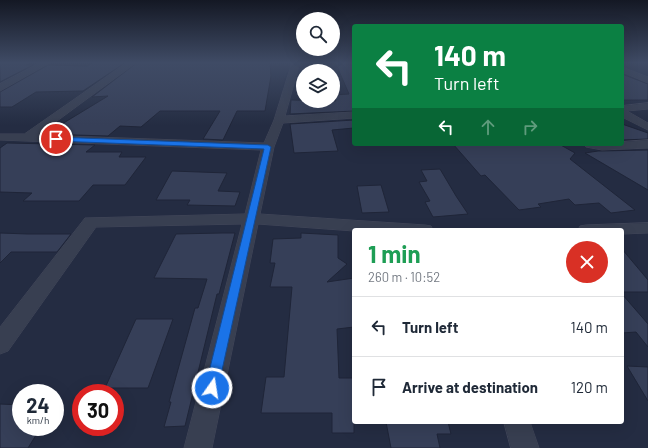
<!DOCTYPE html>
<meta charset="utf-8">
<style>
:root{--surface:#fff;--page:#f6f6f7;--text:#1f2937;--muted:#747a83;--line:#e0e1e3}
body{margin:0;font-family:Barlow,sans-serif;background:var(--page);color:var(--text);height:100vh;display:flex;flex-direction:column;font-size:15px;white-space:nowrap}
*{box-sizing:border-box;margin:0}
p{font-size:13px;color:var(--muted)}
.icon{flex:none;width:22px;height:22px;fill:none;stroke:currentColor;stroke-width:2;stroke-linecap:round;stroke-linejoin:round}
.map{position:relative;flex:1;overflow:hidden}
.sheet{position:absolute;left:352px;top:228px;width:272px;height:196px;display:flex;flex-direction:column;background:var(--surface);border-radius:4px;box-shadow:0 4px 16px #0002}
.sheet>*{flex:none}
.hud{position:absolute;left:352px;top:24px;width:272px;height:122px;border-radius:4px;box-shadow:0 4px 16px #0002;background:#0b8043;color:#fff;overflow:hidden}
.tools{position:absolute;left:296px;top:12px;display:grid;gap:8px}
.tools a{display:grid;place-items:center;width:44px;height:44px;border-radius:50%;background:var(--surface);box-shadow:0 4px 16px #0002;font-size:20px}
.speed{position:absolute;left:12px;top:384px;display:flex;gap:8px;font-size:20px;font-weight:700;text-align:center}
.speed>*{display:grid;place-content:center;width:52px;height:52px;border-radius:50%;background:var(--surface);box-shadow:0 4px 16px #0002;line-height:1}
.speed small{font-size:10px;font-weight:400}
.speed .limit{border:6px solid #d22;background:#fff;color:#111}
.pin{position:absolute;display:grid;place-items:center;width:34px;height:34px;color:#fff;margin:-17px;border:2px solid #fff;border-radius:50%;box-shadow:0 1px 4px #0007}
.me{position:absolute;width:44px;margin:-22px;rotate:13deg;stroke-linejoin:round;filter:drop-shadow(0 0 3px #0008)}
.turn{display:flex;align-items:center;gap:14px;height:84px;padding:0 16px;font-size:18px}
.turn .icon{width:52px;height:52px;stroke-width:2.5}
.turn b{display:block;font-size:28px;line-height:34px}
.lanes{display:flex;align-items:center;height:38px;padding:0 16px;background:#0003;justify-content:center;gap:20px;direction:ltr}
.lanes .off{opacity:.35}
.round{display:grid;place-items:center;flex:none;width:42px;height:42px;border-radius:21px;background:var(--page)}
.head{display:flex;align-items:center;justify-content:space-between;height:68px;padding:0 16px}
h1{font-size:24px;font-weight:700;line-height:30px;color:#1e9e55}
ul{padding:0;list-style:none}
li{display:flex;align-items:center;gap:12px;height:60px;padding:0 16px;border-top:1px solid var(--line)}
li div{flex:1}
li b{display:block;font-size:15px}
li em{font-style:normal}
.map>svg:first-child{display:block}
.building{fill:#363f58;stroke:#1f2538}
.lines{fill:none;stroke-linecap:round;stroke-linejoin:round}
.minor-casing{stroke:#42475a;stroke-width:1}
.minor{fill:#383f51;fill-rule:evenodd}
.route{fill:#1a73e8;stroke:#114b97}
</style>
<div class="map">
<svg width="648" height="448" viewBox="0 0 648 448">
<rect width="100%" height="100%" fill="#242c42"/>
<path class="building" d="M0,62H32L26,65H33L0,82Z
M94,62H126L83,91L36,92L12,107H0V92L48,65L87,66Z
M138,62H270L271,76L265,111H237L223,140L203,139L220,111H160L141,127L120,126L108,136L43,134L48,130H52L108,96L92,97Z
M335,62H354V111L290,114L291,100L336,101L333,95L349,94Z
M622,74L648,84V100H622Z
M354,120V128L332,130L338,151L294,153L290,124Z
M622,124L648,133V139L622,140Z
M7,143L95,145L86,152H122L119,157H146L125,185H93L79,201H23L32,193L0,192V148Z
M453,144H559L575,153L570,159L635,210L611,213L599,203L575,205L569,199L538,204L541,207L519,210L485,175L481,176Z
M648,150V190L585,153L598,151Z
M440,169L456,196L468,214L433,217L425,202L430,201L419,182L427,181L421,170Z
M172,171L227,173L218,191L240,192L235,206L187,205L190,200H156Z
M381,185L389,212L362,213L357,186Z
M0,233L28,234H71L57,252H11L0,263Z
M222,233H235L219,294H217L185,426L164,427L171,402H169L195,308H198L207,279L154,278L176,234Z
M301,233L338,235V258L347,264L327,282L354,278V327L337,329L339,378H354V433H332V413H261L266,377H284L292,287H270L275,263H270L273,239L301,238Z
M622,249L648,280V292H622Z
M622,294L648,324V347L636,332L622,333Z
M136,319H173L148,388H105Z
M627,366L648,367V401Z
M0,404L21,405V427H41L28,448H0Z
M386,422H448L451,434H437L440,448H391Z"/>
<g class="lines">
<defs>
<path id="minor" d="M42,62H51L0,91V84Z
M128,62H137L38,135L264,143L274,120L292,62H300L285,116L354,112V118L283,123L274,147L260,214L425,225L431,226L433,230L354,231L258,224L212,448H184L242,224L96,227L8,351L0,354V327L85,218L245,214L261,150L0,140V134H24Z
M622,67L648,77V83L622,72Z
M648,103V109L627,111L648,123V130L622,117V106Z
M648,140V148L602,150L586,147L584,144H622V142Z
M648,223V233L622,234V230H578L580,226L586,225Z
M504,422H530L539,448H511Z"/>
</defs>
<use href="#minor" class="minor-casing"/>
<use href="#minor" class="minor"/>
</g>
<linearGradient id="sky" x2="0" y2="1"><stop stop-color="#141824"/><stop offset="0.5" stop-color="#3f4b65"/><stop offset="1" stop-color="#3f4b65" stop-opacity="0"/></linearGradient>
<rect width="648" height="125" fill="url(#sky)"/>
<path class="route" d="M54,137L268,145L271,147L217,393L212,395L207,393L205,388L264,149L56,141L54,140Z"/>
</svg>
<div class="tools">
<a><svg class="icon" aria-label="search" viewBox="0 0 24 24"><circle cx="10" cy="10" r="6"/><path d="M15 15l6 6"/></svg></a>
<a><svg class="icon" aria-label="layers" viewBox="0 0 24 24"><path d="M12 4l9 5-9 5-9-5zM3 14l9 5 9-5"/></svg></a>
</div>
<div class="speed"><div>24<small>km/h</small></div><div class="limit">30</div></div>
<div class="pin" style="left:56px;top:139px;background:#d93025"><svg class="icon" aria-label="arrive" viewBox="0 0 24 24"><path d="M6 21V4h12l-3 4 3 4H6"/></svg></div>
<svg class="me" style="left:212px;top:388px" viewBox="-20 -20 40 40"><circle r="17" fill="#1a73e8" stroke="#fff" stroke-width="3"/><path d="M0-11L8 9 0 5-8 9z" fill="#fff"/></svg>
<div class="hud">
<div class="turn"><svg class="icon" aria-label="left" viewBox="0 0 24 24"><path d="M17 20v-9H6M10 6l-5 5 5 5"/></svg><div><b>140 m</b>Turn left</div></div>
<div class="lanes"><svg class="icon" aria-label="left" viewBox="0 0 24 24"><path d="M17 20v-9H6M10 6l-5 5 5 5"/></svg><svg class="icon off" aria-label="ahead" viewBox="0 0 24 24"><path d="M12 20V5M6 11l6-6 6 6"/></svg><svg class="icon off" aria-label="right" viewBox="0 0 24 24"><path d="M7 20v-9h11M14 6l5 5-5 5"/></svg></div>
</div>
<section class="sheet">
<div class="head"><div><h1>1 min</h1><p>260 m · 10:52</p></div><a class="round" style="background:#d93025;color:#fff"><svg class="icon" aria-label="close" viewBox="0 0 24 24"><path d="M6 6l12 12M18 6L6 18"/></svg></a></div>
<ul>
<li><svg class="icon" aria-label="left" viewBox="0 0 24 24"><path d="M17 20v-9H6M10 6l-5 5 5 5"/></svg><div><b>Turn left</b></div><em>140 m</em></li>
<li><svg class="icon" aria-label="arrive" viewBox="0 0 24 24"><path d="M6 21V4h12l-3 4 3 4H6"/></svg><div><b>Arrive at destination</b></div><em>120 m</em></li>
</ul>
</section>
</div>
